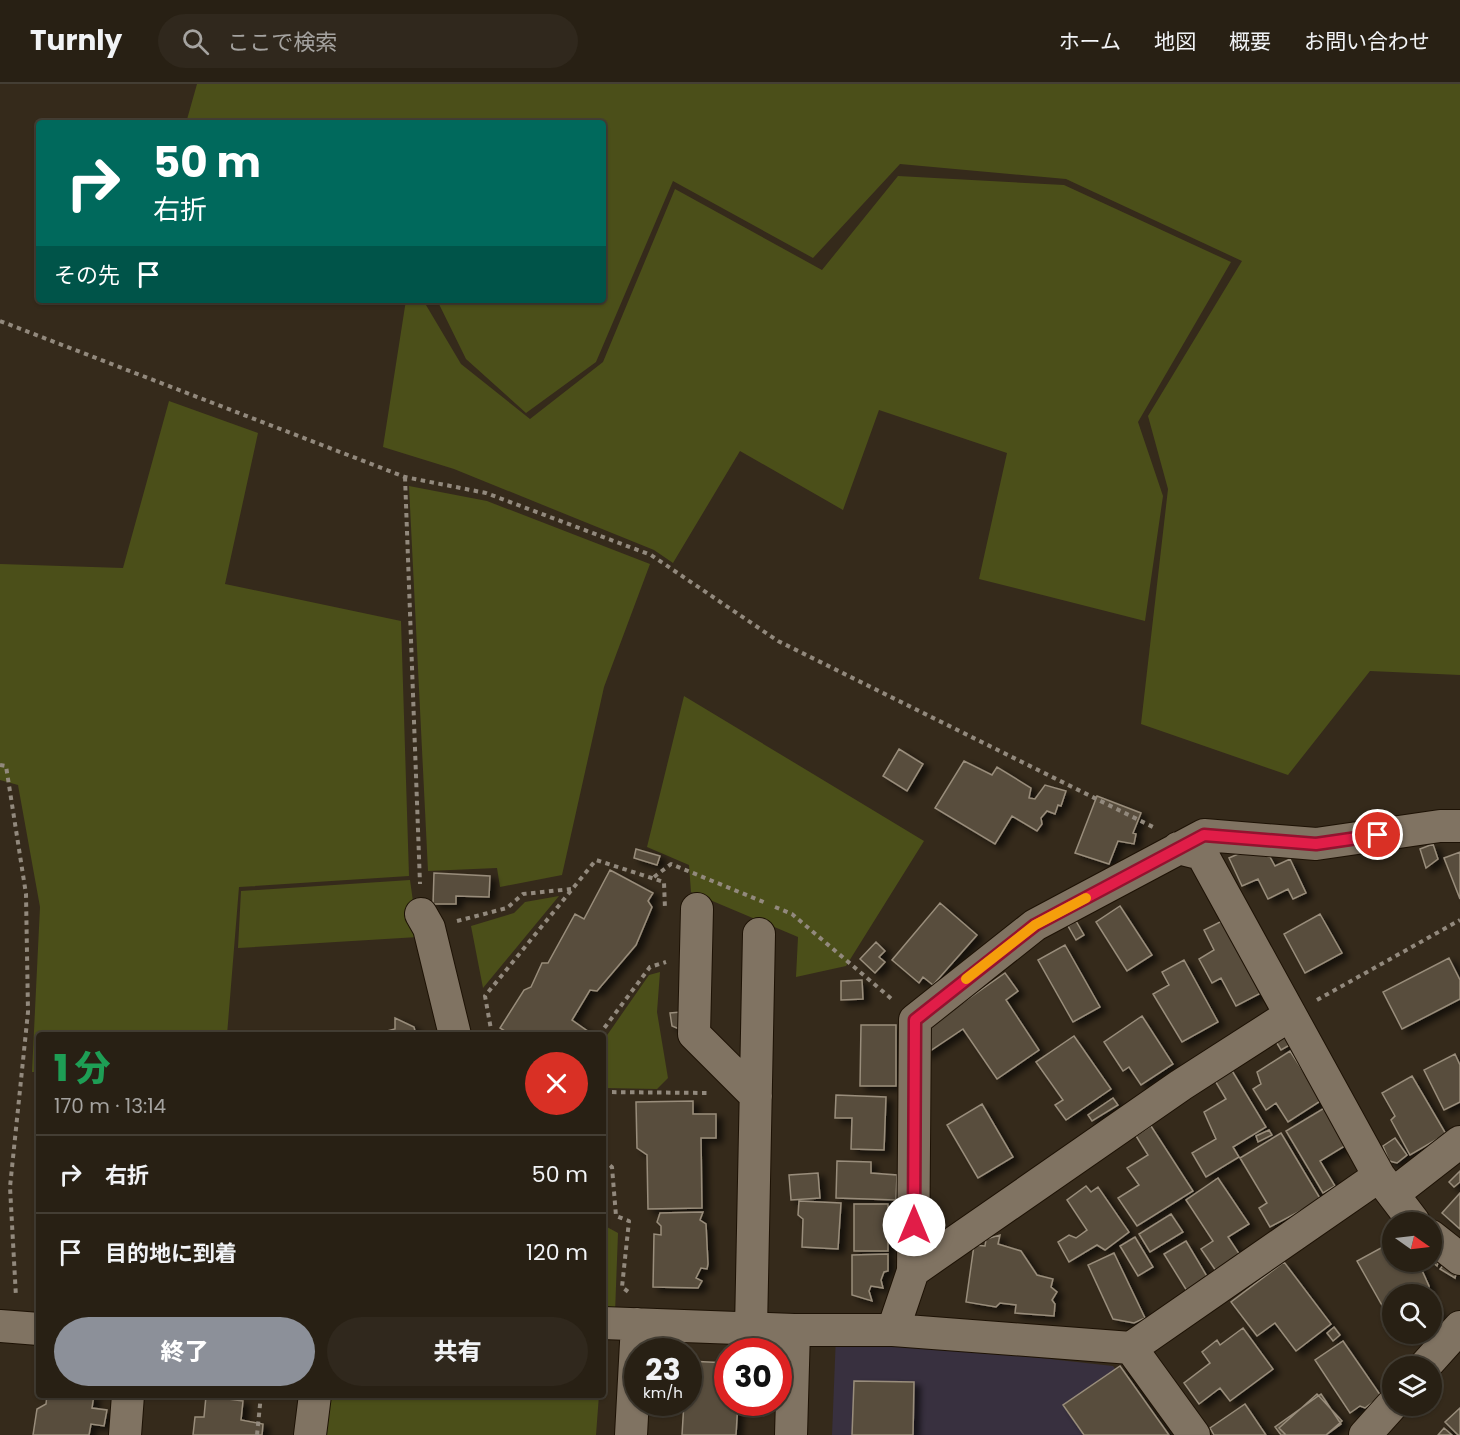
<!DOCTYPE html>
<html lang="ja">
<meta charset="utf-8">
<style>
:root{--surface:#282014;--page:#30281d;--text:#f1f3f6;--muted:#a5a3a0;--line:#443e34;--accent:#8c9099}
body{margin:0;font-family:Poppins,"Noto Sans JP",sans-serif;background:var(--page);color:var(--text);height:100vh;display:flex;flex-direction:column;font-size:22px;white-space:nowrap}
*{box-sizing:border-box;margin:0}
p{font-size:20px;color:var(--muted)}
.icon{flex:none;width:33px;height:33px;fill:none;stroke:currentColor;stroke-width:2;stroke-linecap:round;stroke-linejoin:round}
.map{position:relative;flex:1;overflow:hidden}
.details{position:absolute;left:36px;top:948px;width:570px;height:366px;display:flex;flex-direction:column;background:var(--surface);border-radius:6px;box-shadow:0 2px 4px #0004,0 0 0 2px var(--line)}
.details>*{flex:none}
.guide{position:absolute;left:36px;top:36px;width:570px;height:183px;border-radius:6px;box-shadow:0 2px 4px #0004,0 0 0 2px var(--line);background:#00695c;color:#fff;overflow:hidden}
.needle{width:39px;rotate:104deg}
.controls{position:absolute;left:1382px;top:1128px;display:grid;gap:12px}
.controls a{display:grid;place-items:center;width:60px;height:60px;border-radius:50%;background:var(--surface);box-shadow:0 2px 4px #0004,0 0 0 2px var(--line);font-size:30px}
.speed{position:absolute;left:624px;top:1254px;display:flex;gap:12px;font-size:30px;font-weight:700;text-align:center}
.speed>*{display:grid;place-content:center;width:78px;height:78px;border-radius:50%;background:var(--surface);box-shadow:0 2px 4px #0004,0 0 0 2px var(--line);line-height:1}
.speed small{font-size:15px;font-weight:400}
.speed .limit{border:9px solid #d22;background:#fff;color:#111}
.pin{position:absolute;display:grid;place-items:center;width:51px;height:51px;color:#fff;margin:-26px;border:3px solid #fff;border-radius:50%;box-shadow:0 2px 6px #0007}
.me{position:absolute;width:66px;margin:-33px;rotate:0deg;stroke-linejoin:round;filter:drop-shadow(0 0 4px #0008)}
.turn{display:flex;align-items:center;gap:21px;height:126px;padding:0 18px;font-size:27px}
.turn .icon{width:78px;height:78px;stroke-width:2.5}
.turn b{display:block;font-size:42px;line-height:51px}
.then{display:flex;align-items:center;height:57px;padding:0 18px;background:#0003;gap:12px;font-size:22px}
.round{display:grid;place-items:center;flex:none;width:63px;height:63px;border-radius:32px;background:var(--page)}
.head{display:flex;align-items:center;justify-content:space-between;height:102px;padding:0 18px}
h1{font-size:36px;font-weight:800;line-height:45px;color:#1e9e55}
.primary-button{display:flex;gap:12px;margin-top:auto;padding:12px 18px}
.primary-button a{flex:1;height:69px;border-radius:36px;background:var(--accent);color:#fff;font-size:24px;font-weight:800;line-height:69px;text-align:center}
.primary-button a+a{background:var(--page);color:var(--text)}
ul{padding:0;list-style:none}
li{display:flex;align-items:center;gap:18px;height:78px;padding:0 18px;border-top:2px solid var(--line)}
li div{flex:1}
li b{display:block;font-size:22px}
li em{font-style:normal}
header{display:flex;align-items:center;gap:36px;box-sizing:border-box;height:84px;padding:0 30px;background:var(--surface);border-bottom:2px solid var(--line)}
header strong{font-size:28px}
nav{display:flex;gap:33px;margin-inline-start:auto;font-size:21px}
.search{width:420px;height:54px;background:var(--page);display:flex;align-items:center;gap:15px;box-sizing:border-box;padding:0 21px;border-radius:33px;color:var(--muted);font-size:22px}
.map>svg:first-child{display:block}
.education{fill:#38303f}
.green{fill:#4b4f19}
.building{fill:#584e3d;stroke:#998d7b;stroke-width:1.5;filter:url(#shadow)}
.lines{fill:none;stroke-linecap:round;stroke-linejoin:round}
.minor-casing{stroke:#1d1205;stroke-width:34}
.path{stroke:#92897d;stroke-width:4;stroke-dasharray:4.5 4.5;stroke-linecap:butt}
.minor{stroke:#807362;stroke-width:32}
.route-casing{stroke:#92132f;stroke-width:15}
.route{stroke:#e11d48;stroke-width:10}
.slow{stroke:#f59e0b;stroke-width:10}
</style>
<header>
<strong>Turnly</strong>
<div class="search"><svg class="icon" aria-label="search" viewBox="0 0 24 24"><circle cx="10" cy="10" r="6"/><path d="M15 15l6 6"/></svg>ここで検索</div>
<nav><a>ホーム</a><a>地図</a><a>概要</a><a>お問い合わせ</a></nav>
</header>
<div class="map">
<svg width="1460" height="1351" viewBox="0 0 1460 1351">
<defs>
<filter id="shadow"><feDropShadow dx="6" dy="4" stdDeviation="3" flood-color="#0009"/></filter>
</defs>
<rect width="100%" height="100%" fill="#352a1b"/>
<path class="education" d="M836,1251L1113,1282L1165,1351H832Z"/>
<path class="green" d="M197,0H1460V591L1370,587L1288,691L1141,640L1168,405L1148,332L1242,177L1066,95L900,80L813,174L673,97L596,278L526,329L466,275L437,216H603V39H186Z
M898,92L1064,101L1231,178L1138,338L1163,412L1145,537L979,495L1007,369L879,326L843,426L740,367L673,479L654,466L454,385L383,363L406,216H423L461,280L530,335L603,278L675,105L822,186Z
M169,317L258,349L225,500L401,537L409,792L239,803L227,951H39V988H32L40,823L18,701L0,696V480L123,484Z
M409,402L487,417L650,480L604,603L562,791L500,803L497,784L428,787Z
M684,612L924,757L846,882L796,893L798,853L691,808L689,781L647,763Z
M410,796L418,853L238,864L241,807Z
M559,812L483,904L471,842L514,829L525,818Z
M660,888L657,928L668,994L657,1005L604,1004L603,957L649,891Z
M603,1091L606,1093L607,1143L618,1149L615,1229L603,1228Z
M330,1311H599L596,1351H326Z"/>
<path class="building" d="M899,665L923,680L907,707L883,692Z
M964,677L992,691L997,683L1031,704L1029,714L1035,715L1045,701L1066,707L1061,722L1058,721L1055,730L1047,727L1041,734L1042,740L1037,747L1012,732L995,760L935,724Z
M1097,712L1141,729L1133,749L1136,750L1134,760L1118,757L1109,780L1075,769Z
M1433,760L1438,775L1426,784L1420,765Z
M636,765L660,772L657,781L634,774Z
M1245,767L1270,773L1275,782L1290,775L1306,809L1293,815L1288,805L1268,815L1258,795L1242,802L1229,774Z
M1460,768V815L1444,774Z
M610,786L653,809L648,817L652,823L636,861L597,907L590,906L572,936L589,948L587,951H511L500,944L524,906L531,903L542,879H548L575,830L584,835Z
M434,789L490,792L489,813L456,812V820H433Z
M940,819L977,851L933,901L923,893L919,899L892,876Z
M1120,822L1152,871L1127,887L1096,838Z
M1320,830L1342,869L1305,889L1284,850Z
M1224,836L1263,908L1236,922L1221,894L1212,899L1199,875L1214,866L1204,846Z
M1076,837L1084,851L1076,856L1068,842Z
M876,858L885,867L879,873L885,878L875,889L860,875Z
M1065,861L1100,923L1073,938L1038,876Z
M1449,874L1460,896V915L1402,945L1383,908Z
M1184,876L1218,938L1182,958L1153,910L1169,901L1162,888Z
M1005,889L1018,907L1006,916L1039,966L997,995L963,945L924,971V946Z
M862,896L863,915L841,916V897Z
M681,928L679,945L672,942L670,929Z
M1142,932L1173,980L1141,1001L1129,983L1123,987L1104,958Z
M395,934L414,943L416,951H371L395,945Z
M861,941H896V1002H860Z
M1289,948L1295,958L1281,966L1275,956Z
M1074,952L1111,1005L1066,1036L1055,1021L1063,1016L1036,978Z
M1290,967L1322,1016L1288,1038L1276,1019L1266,1026L1253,1005L1261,1000L1257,988Z
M1455,970L1460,981V1018L1444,1026L1424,986Z
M1231,985L1266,1043L1233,1063L1239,1073L1206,1093L1192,1069L1216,1055L1204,1028L1226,1015L1214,995Z
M1412,992L1446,1050L1410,1071L1391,1036L1395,1032L1382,1009Z
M836,1011L886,1013L884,1066L851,1065L852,1034H835Z
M1113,1014L1118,1021L1092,1037L1088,1031Z
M693,1017V1030H716V1054H701L702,1124L648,1125L647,1071L637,1064L636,1018Z
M982,1020L1013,1073L978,1094L947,1041Z
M1326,1023L1348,1060L1320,1077L1335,1102L1323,1109L1286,1047Z
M1151,1042L1193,1107L1137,1142L1118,1114L1139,1101L1127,1084L1148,1071L1136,1052Z
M1269,1046L1272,1051L1258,1058L1256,1052Z
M1281,1049L1321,1116L1270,1143L1259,1124L1267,1119L1240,1074Z
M1395,1054L1407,1071L1397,1079L1389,1077L1383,1062Z
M837,1077L871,1078V1089L897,1091L896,1116L836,1114Z
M1460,1087V1098L1454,1103L1449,1098Z
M818,1089L820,1114L791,1116L789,1091Z
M1218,1094L1249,1140L1228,1153L1240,1171L1216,1187L1201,1165L1213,1157L1186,1116Z
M1086,1102L1091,1108L1098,1103L1129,1148L1105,1166L1097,1161L1069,1178L1058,1158L1069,1151L1076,1154L1087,1146L1067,1116Z
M1460,1109V1145L1442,1129Z
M799,1117L841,1119L838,1165L802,1163L803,1135L798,1131Z
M854,1120H888V1167H854Z
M703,1128L700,1136L706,1140L708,1180L707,1185L701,1184L696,1194L702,1197L698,1204L653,1203L654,1150L661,1151V1142L657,1138L660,1129Z
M1171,1130L1183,1148L1150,1168L1139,1150Z
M1000,1151L998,1160L1021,1167L1037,1191L1053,1195L1051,1203L1057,1208L1052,1216L1055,1220L1054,1232L1015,1229L1016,1221L1000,1219L996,1223L966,1218L974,1161L985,1162L986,1155Z
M1135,1153L1153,1183L1138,1192L1120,1162Z
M1186,1157L1208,1194L1187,1207L1164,1170Z
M1392,1158V1178H1409L1411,1181L1420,1182L1429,1202V1210H1392V1239L1357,1177Z
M1431,1167L1440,1173L1437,1182L1431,1177Z
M1114,1169L1145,1234L1134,1239L1113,1235L1088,1181Z
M888,1170V1187L884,1188L881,1196L883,1204L871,1202L869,1207L872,1217L852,1211V1171Z
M1284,1178L1331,1240L1296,1267L1275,1239L1257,1252L1231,1218Z
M1446,1178L1456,1190L1455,1194L1440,1185Z
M1431,1216L1440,1232L1431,1237Z
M1334,1243L1340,1251L1333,1257L1327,1249Z
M1243,1244L1273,1285L1230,1317L1220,1304L1199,1320L1184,1299L1210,1279L1202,1268L1217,1256L1220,1261Z
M1343,1257L1381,1312L1365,1324L1360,1322L1350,1329L1315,1276Z
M688,1277L728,1279V1318H738L736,1351H682L684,1318H688Z
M1120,1282L1169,1351H1084L1063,1321Z
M854,1297L914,1298L913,1351H852Z
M1317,1310L1342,1337L1326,1351H1286L1279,1344Z
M1321,1310L1341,1340L1326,1351H1281L1275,1343Z
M47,1311H94L92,1324L107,1326L104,1342L91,1340L89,1351H33L37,1325L46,1320Z
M206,1312L243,1317L241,1336L263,1340L262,1351H193L195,1333H204Z
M1245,1320L1266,1351H1214L1210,1344Z
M1460,1324V1351H1458L1445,1338Z
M1444,1344L1452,1351H1438Z"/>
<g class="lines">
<defs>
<path id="minor" d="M1178,764L1202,770L1379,1092L1414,1138
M697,825L694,950L756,1012
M421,830L429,844L455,951
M1393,1110L1460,1058
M1431,1152L1460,1175
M913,1187L1181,1001L1290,931
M603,1239L794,1246H893L1131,1264L1379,1092
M0,1242L39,1245
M751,1245L759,850
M893,1246L913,1187L915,936L1035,841L1204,751L1316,760L1440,742H1460
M1131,1264L1194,1351
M1425,1282L1460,1243
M125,1351L128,1311
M310,1351L315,1311
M631,1351L637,1240
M791,1351L794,1246
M1365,1351L1392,1321"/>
</defs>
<use href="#minor" class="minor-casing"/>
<path class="path" d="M0,237L405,393L486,409L651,471L778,557L1153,743
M405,393L420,800
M0,681L6,682L26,810L28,928L10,1103L16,1213
M654,793L671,780L766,819
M775,823L792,830L894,917
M457,837L507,824L523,810L571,805
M1317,916L1460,836
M492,951L485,912L596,776L664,798L665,825
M599,951L650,883L666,878
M603,1008L708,1009
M603,1076L612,1083L616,1132L629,1137L622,1203L631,1210
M257,1351L261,1311"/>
<use href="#minor" class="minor"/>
</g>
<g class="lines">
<defs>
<path id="route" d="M914,1141L915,936L1035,841L1204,751L1316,760L1378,751"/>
</defs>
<use href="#route" class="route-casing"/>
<use href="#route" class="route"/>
<path class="slow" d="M966,895L1035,841L1086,814"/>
</g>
</svg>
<div class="controls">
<a><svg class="needle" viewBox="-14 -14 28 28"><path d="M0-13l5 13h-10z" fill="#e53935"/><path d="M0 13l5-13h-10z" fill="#a5a3a0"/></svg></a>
<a><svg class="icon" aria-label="search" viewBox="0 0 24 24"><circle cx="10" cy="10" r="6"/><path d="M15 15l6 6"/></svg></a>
<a><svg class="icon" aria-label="layers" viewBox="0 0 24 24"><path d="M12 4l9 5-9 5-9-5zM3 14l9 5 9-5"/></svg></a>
</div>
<div class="speed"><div>23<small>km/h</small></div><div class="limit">30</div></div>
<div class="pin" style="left:1378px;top:751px;background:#d93025"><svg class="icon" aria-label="arrive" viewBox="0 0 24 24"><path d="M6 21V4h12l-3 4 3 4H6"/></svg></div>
<svg class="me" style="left:914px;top:1141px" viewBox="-20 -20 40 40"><circle r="19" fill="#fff"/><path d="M0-13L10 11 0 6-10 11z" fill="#e11d48"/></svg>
<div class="guide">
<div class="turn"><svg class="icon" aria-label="right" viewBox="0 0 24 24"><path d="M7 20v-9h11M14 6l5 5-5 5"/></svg><div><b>50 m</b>右折</div></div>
<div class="then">その先<svg class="icon" aria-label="arrive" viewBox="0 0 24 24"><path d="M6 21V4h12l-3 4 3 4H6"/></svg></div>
</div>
<section class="details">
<div class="head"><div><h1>1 分</h1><p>170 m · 13:14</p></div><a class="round" style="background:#d93025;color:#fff"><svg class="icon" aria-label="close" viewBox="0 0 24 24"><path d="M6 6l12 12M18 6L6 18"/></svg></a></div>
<ul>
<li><svg class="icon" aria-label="right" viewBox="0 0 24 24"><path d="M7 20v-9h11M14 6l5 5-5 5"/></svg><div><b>右折</b></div><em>50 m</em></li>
<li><svg class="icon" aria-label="arrive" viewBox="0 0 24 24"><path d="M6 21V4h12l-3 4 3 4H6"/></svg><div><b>目的地に到着</b></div><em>120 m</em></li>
</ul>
<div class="primary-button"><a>終了</a><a>共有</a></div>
</section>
</div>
